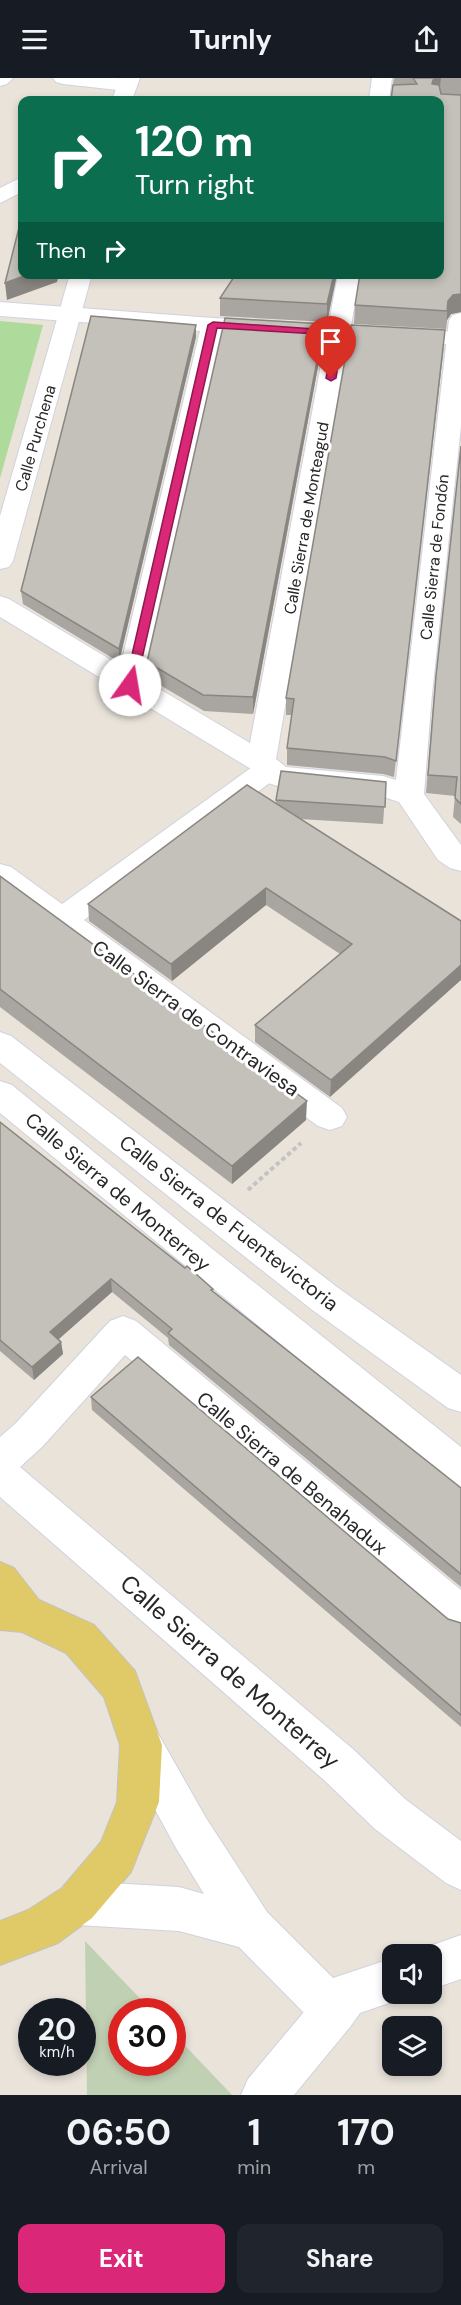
<!DOCTYPE html>
<meta charset="utf-8">
<style>
:root{--surface:#171b24;--page:#20242c;--text:#f1f3f6;--muted:#9ea1a6;--accent:#db2777}
body{margin:0;font-family:"DM Sans",sans-serif;background:var(--page);color:var(--text);height:100vh;display:flex;flex-direction:column;font-size:22px;white-space:nowrap}
*{box-sizing:border-box;margin:0}
p{font-size:20px;color:var(--muted)}
.icon{flex:none;width:33px;height:33px;fill:none;stroke:currentColor;stroke-width:2;stroke-linecap:round;stroke-linejoin:round}
.map{position:relative;height:2017px;overflow:hidden}
.side{display:flex;flex-direction:column;background:var(--surface);flex:1}
.side>*{flex:none}
.top-card{position:absolute;left:18px;top:18px;width:426px;height:183px;border-radius:12px;box-shadow:0 3px 9px #0003;background:#0b6e4f;color:#fff;overflow:hidden}
.controls{position:absolute;left:382px;top:1866px;display:grid;gap:12px}
.controls a{display:grid;place-items:center;width:60px;height:60px;border-radius:12px;background:var(--surface);box-shadow:0 3px 9px #0003;font-size:30px}
.speed{position:absolute;left:18px;top:1920px;display:flex;gap:12px;font-size:30px;font-weight:700;text-align:center}
.speed>*{display:grid;place-content:center;width:78px;height:78px;border-radius:50%;background:var(--surface);box-shadow:0 3px 9px #0003;line-height:1}
.speed small{font-size:15px;font-weight:400}
.speed .limit{border:9px solid #d22;background:#fff;color:#111}
.pin{position:absolute;display:grid;place-items:center;width:51px;height:51px;color:#fff;margin:-62px -26px;border-radius:50% 50% 50% 0;rotate:-45deg;box-shadow:0 0 6px #0007}
.pin .icon{rotate:45deg}
.me{position:absolute;width:66px;margin:-33px;rotate:13deg;stroke-linejoin:round;filter:drop-shadow(0 0 4px #0008)}
.turn{display:flex;align-items:center;gap:21px;height:126px;padding:0 18px;font-size:27px}
.turn .icon{width:78px;height:78px;stroke-width:2.5}
.turn b{display:block;font-size:42px;line-height:51px}
.then{display:flex;align-items:center;height:57px;padding:0 18px;background:#0003;gap:12px;font-size:22px}
.eta{display:flex;justify-content:space-evenly;align-items:center;height:102px;text-align:center}
.eta b{font-size:36px;font-weight:700;line-height:42px}
.primary-button{display:flex;gap:12px;margin-top:auto;padding:12px 18px}
.primary-button a{flex:1;height:69px;border-radius:12px;background:var(--accent);color:#fff;font-size:24px;font-weight:700;line-height:69px;text-align:center}
.primary-button a+a{background:var(--page);color:var(--text)}
header{display:flex;justify-content:space-between;align-items:center;height:78px;padding:0 18px;background:var(--surface);font-size:27px;font-weight:700}
.map>svg:first-child{display:block}
.green{fill:#aeda9c}
.cemetery{fill:#c0d0b3}
.lines{fill:none;stroke-linecap:round;stroke-linejoin:round}
.minor-casing{stroke:#d0d2df;stroke-width:2}
.tertiary-casing{stroke:#d0d2df;stroke-width:2}
.primary-casing{stroke:#c3c3c3;stroke-width:2}
.path{stroke:#c3c3c3;stroke-width:4;stroke-dasharray:4.5 3;stroke-linecap:butt}
.minor{fill:#fff;fill-rule:evenodd}
.tertiary{fill:#fff;fill-rule:evenodd}
.primary{fill:#e0ca68;fill-rule:evenodd}
.wall{fill:#a9a5a0}
.shaded-wall{fill:#898682}
.building{fill:#c4c0ba;stroke:#898682;stroke-width:1.5}
.route{fill:#db2777;stroke:#8e194d;stroke-width:1.5}
.labels{text-anchor:middle;stroke-width:6;stroke-linejoin:round;paint-order:stroke}
.far-street-label{font-size:16px;fill:#272727;stroke:#fff}
.street-label{font-size:20px;fill:#272727;stroke:#fff}
.near-street-label{font-size:24px;fill:#272727;stroke:#fff}
</style>
<header><svg class="icon" aria-label="menu" viewBox="0 0 24 24"><path d="M4 6h16M4 12h16M4 18h16"/></svg>Turnly<svg class="icon" aria-label="share" viewBox="0 0 24 24"><path d="M12 15V3M7 8l5-5 5 5M5 13v7h14v-7"/></svg></header>
<div class="map">
<svg width="461" height="2017" viewBox="0 0 461 2017">
<rect width="100%" height="100%" fill="#e9e3da"/>
<path class="green" d="M0,243L43,247L0,400Z"/>
<path class="cemetery" d="M85,1863L152,1933L122,1934V1984H172L173,1955L232,2017H87Z"/>
<g class="lines">
<defs>
<path id="minor" d="M0,0H13L7,6L0,8Z
M53,0H118L134,3L137,7L134,11L127,13L63,6L56,4Z
M0,224L213,240L458,254L461,255V267L223,254L144,607L140,614L130,616L120,614L116,607L200,253L0,238Z
M269,681L279,684L283,691L279,698L84,842L342,1030L347,1039L342,1048L330,1052L318,1048L0,813V786L11,789L62,826L259,684Z
M123,1238L136,1243L461,1512V1556L447,1550L125,1277L42,1369L20,1389L354,1672L405,1721L461,1763V1812L446,1805L375,1751L324,1702L0,1419V1359L16,1345L110,1243Z
M334,1910L350,1917L357,1933L350,1949L294,2017H241L248,2001L318,1917Z"/>
<path id="tertiary" d="M120,0H140L132,22H112Z
M372,0H392L389,22H369Z
M22,99V114L0,125V110Z
M70,196H92L13,483L9,489L0,491V438Z
M338,196H360L276,681L286,689L383,698L396,702L449,242L453,237L461,235V348L432,616L424,716L461,767V793L450,790L438,782L399,724L381,718L278,708L268,705L251,691L0,539V518L9,521L250,665Z
M0,954L11,958L337,1209L461,1297V1334L448,1330L311,1231L0,985Z
M0,1003L12,1007L215,1173L461,1369V1409L448,1404L0,1035Z
M141,1646L156,1652L206,1740L267,1834L333,1900L393,1880V1916H410L409,1918L360,1935L350,1949L334,1956L318,1949L239,1869L179,1853L77,1847L62,1840L55,1825L62,1810L77,1803L179,1809L204,1816L176,1770L120,1667L126,1652Z
M461,1857V1901L432,1911V1876H415L416,1873Z"/>
<path id="primary" d="M0,1484L14,1490L39,1522L94,1547L135,1593L162,1667L159,1724L131,1794L92,1840L58,1865L0,1887V1843L28,1832L62,1810L101,1764L117,1724L120,1667L104,1619L66,1575L22,1554L0,1552Z"/>
</defs>
<use href="#minor" class="minor-casing"/>
<use href="#tertiary" class="tertiary-casing"/>
<use href="#primary" class="primary-casing"/>
<path class="path" d="M248,1112L301,1065"/>
<use href="#minor" class="minor"/>
<use href="#tertiary" class="tertiary"/>
<use href="#primary" class="primary"/>
</g>
<path class="wall" d="M394,0H461V234L451,236L447,242L446,251L354,246L355,227Z
M236,196H337L327,244L220,238V220Z
M196,247V259L119,584L23,526L21,513Z
M323,262L253,636L204,633L148,600L147,584Z
M444,268L394,699L383,696L287,687V670L292,637H286V620Z
M461,368V746L453,739L455,718L426,715L434,616Z
M386,704L383,746L300,741L461,843L330,1019L255,964V947L340,876L266,827L172,903L89,843L88,826L276,726V722Z
M0,798L306,1042L232,1106L0,929Z
M0,1044L461,1410V1509L169,1267L168,1260L112,1214L59,1261L61,1264L63,1276L34,1302L0,1273Z
M91,1319L448,1541L461,1545V1649L92,1332Z"/>
<path class="shaded-wall" d="M439,0H441L439,17L431,20L433,2Z
M29,196H59L57,204L7,222L5,205Z
M334,196H337L327,244V226Z
M461,216V234L451,236L447,242L446,251L448,223L453,217Z
M324,246L323,262L253,636V619Z
M196,247V259L119,584V571Z
M266,810V827L172,903L171,886Z
M461,887V902L330,1019L331,1002Z
M307,1023L306,1042L232,1106V1088Z
M111,1201L112,1214L52,1267L50,1254Z
M61,1264L63,1276L34,1302L32,1289Z"/>
<path class="building" d="M413,0H439L433,2L432,6L439,7L441,16L461,17V216L453,217L448,223L447,233L355,227L360,196H440V22H391L393,7L417,6Z
M22,138V196H29L5,205Z
M236,196H334L327,226L220,220Z
M91,238L196,247L119,571L21,513Z
M225,240L324,246L253,619L203,617L147,584Z
M351,247L445,252L396,683L385,679L287,670L294,621L286,620Z
M461,368V726L455,720L457,699L428,697L436,598Z
M281,693L386,704L385,729L276,722Z
M247,707L461,843V887L331,1002L255,947L352,866L266,810L171,886L88,826Z
M0,798L307,1023L232,1088L0,911Z
M0,1044L185,1190L187,1188L213,1211L211,1212L461,1410V1496L168,1255L172,1251L111,1201L50,1254L61,1264L32,1289L0,1262Z
M138,1279L448,1541L461,1545V1637L91,1319Z"/>
<path class="route" d="M213,244L343,253L336,300L331,303L326,300L334,257L217,250L136,607L130,611L125,607L208,247Z"/>
<g class="labels">
<g class="far-street-label">
<text transform="translate(35 360) rotate(-74)" y="6">Calle Purchena</text>
<text transform="translate(306 440) rotate(-80)" y="6">Calle Sierra de Monteagud</text>
<text transform="translate(434 479) rotate(-84)" y="6">Calle Sierra de Fondón</text>
</g>
<g class="street-label">
<text transform="translate(196 940) rotate(36)" y="7">Calle Sierra de Contraviesa</text>
<text transform="translate(118 1114) rotate(40)" y="7">Calle Sierra de Monterrey</text>
<text transform="translate(229 1145) rotate(38)" y="7">Calle Sierra de Fuentevictoria</text>
<text transform="translate(292 1395) rotate(40)" y="7">Calle Sierra de Benahadux</text>
</g>
<g class="near-street-label">
<text transform="translate(230 1594) rotate(41)" y="8">Calle Sierra de Monterrey</text>
</g>
</g>
</svg>
<div class="controls">
<a><svg class="icon" aria-label="sound" viewBox="0 0 24 24"><path d="M4 9h4l5-4v14l-5-4H4zM17 9q2 3 0 6"/></svg></a>
<a><svg class="icon" aria-label="layers" viewBox="0 0 24 24"><path d="M12 4l9 5-9 5-9-5zM3 14l9 5 9-5"/></svg></a>
</div>
<div class="speed"><div>20<small>km/h</small></div><div class="limit">30</div></div>
<div class="pin" style="left:331px;top:300px;background:#d93025"><svg class="icon" aria-label="arrive" viewBox="0 0 24 24"><path d="M6 21V4h12l-3 4 3 4H6"/></svg></div>
<svg class="me" style="left:130px;top:607px" viewBox="-20 -20 40 40"><circle r="19" fill="#fff"/><path d="M0-13L10 11 0 6-10 11z" fill="#db2777"/></svg>
<div class="top-card">
<div class="turn"><svg class="icon" aria-label="right" viewBox="0 0 24 24"><path d="M7 20v-9h11M14 6l5 5-5 5"/></svg><div><b>120 m</b>Turn right</div></div>
<div class="then">Then<svg class="icon" aria-label="right" viewBox="0 0 24 24"><path d="M7 20v-9h11M14 6l5 5-5 5"/></svg></div>
</div>
</div>
<section class="side">
<div class="eta">
<div><b>06:50</b><p>Arrival</p></div>
<div><b>1</b><p>min</p></div>
<div><b>170</b><p>m</p></div>
</div>
<div class="primary-button"><a>Exit</a><a>Share</a></div>
</section>
